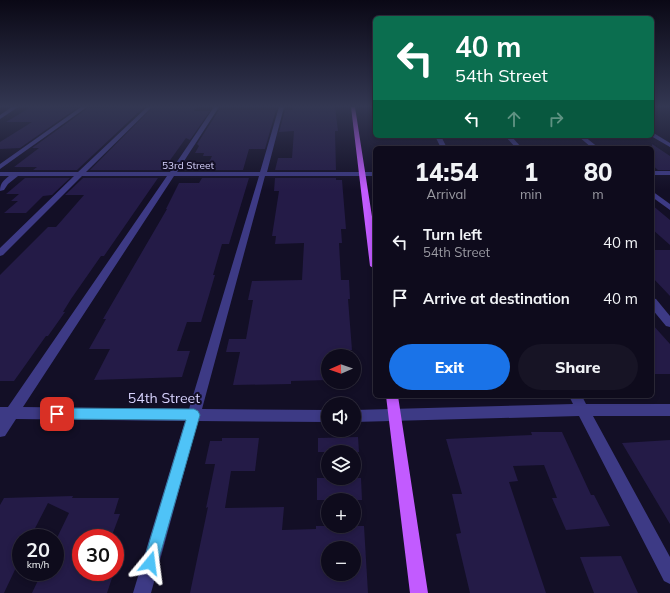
<!DOCTYPE html>
<meta charset="utf-8">
<style>
:root{--surface:#0e0b1c;--page:#171425;--text:#f1f3f6;--muted:#9b9ba3;--line:#2e2b3b;--accent:#1a73e8}
body{margin:0;font-family:Mulish,sans-serif;background:var(--page);color:var(--text);height:100vh;display:flex;flex-direction:column;font-size:15px;white-space:nowrap}
*{box-sizing:border-box;margin:0}
p{font-size:13px;color:var(--muted)}
.icon{flex:none;width:22px;height:22px;fill:none;stroke:currentColor;stroke-width:2;stroke-linecap:round;stroke-linejoin:round}
.map{position:relative;flex:1;overflow:hidden}
.side{position:absolute;left:373px;top:146px;width:281px;height:252px;display:flex;flex-direction:column;background:var(--surface);border-radius:6px;box-shadow:0 2px 6px #0003,0 0 0 1px var(--line)}
.side>*{flex:none}
.banner{position:absolute;left:373px;top:16px;width:281px;height:122px;border-radius:6px;box-shadow:0 2px 6px #0003,0 0 0 1px var(--line);background:#0b6e4f;color:#fff;overflow:hidden}
.needle{width:26px;rotate:268deg}
.controls{position:absolute;left:321px;top:349px;display:grid;gap:8px}
.controls a{display:grid;place-items:center;width:40px;height:40px;border-radius:50%;background:var(--surface);box-shadow:0 2px 6px #0003,0 0 0 1px var(--line);font-size:20px}
.speed{position:absolute;left:12px;top:529px;display:flex;gap:8px;font-size:20px;font-weight:700;text-align:center}
.speed>*{display:grid;place-content:center;width:52px;height:52px;border-radius:50%;background:var(--surface);box-shadow:0 2px 6px #0003,0 0 0 1px var(--line);line-height:1}
.speed small{font-size:10px;font-weight:400}
.speed .limit{border:6px solid #d22;background:#fff;color:#111}
.pin{position:absolute;display:grid;place-items:center;width:34px;height:34px;color:#fff;margin:-17px;border-radius:8px;box-shadow:0 2px 6px #0006}
.me{position:absolute;width:44px;margin:-22px;rotate:16deg;stroke-linejoin:round;filter:drop-shadow(0 0 3px #0008)}
.turn{display:flex;align-items:center;gap:14px;height:84px;padding:0 16px;font-size:18px}
.turn .icon{width:52px;height:52px;stroke-width:2.5}
.turn b{display:block;font-size:28px;line-height:34px}
.lanes{display:flex;align-items:center;height:38px;padding:0 16px;background:#0003;justify-content:center;gap:20px;direction:ltr}
.lanes .off{opacity:.35}
.eta{display:flex;justify-content:space-evenly;align-items:center;height:68px;text-align:center}
.eta b{font-size:24px;font-weight:800;line-height:28px}
.primary-button{display:flex;gap:8px;margin-top:auto;padding:8px 16px}
.primary-button a{flex:1;height:46px;border-radius:24px;background:var(--accent);color:#fff;font-size:16px;font-weight:800;line-height:46px;text-align:center}
.primary-button a+a{background:var(--page);color:var(--text)}
ul{padding:0;list-style:none}
li{display:flex;align-items:center;gap:12px;height:56px;padding:0 16px}
li div{flex:1}
li b{display:block;font-size:15px}
li em{font-style:normal}
.map>svg:first-child{display:block}
.building{fill:#241b47;fill-rule:evenodd}
.lines{fill:none;stroke-linecap:round;stroke-linejoin:round}
.minor{fill:#3d3a85;fill-rule:evenodd}
.major{fill:#c25bff;fill-rule:evenodd}
.route{fill:#4fc3f7;stroke:#337fa1}
.labels{text-anchor:middle;stroke-width:4;stroke-linejoin:round;paint-order:stroke}
.far-street-label{font-size:10px;fill:#d9d4ff;stroke:#130f26}
.near-street-label{font-size:14px;fill:#d9d4ff;stroke:#130f26}
</style>
<div class="map">
<svg width="670" height="593" viewBox="0 0 670 593">
<rect width="100%" height="100%" fill="#130f26"/>
<path class="building" d="M31,107L77,108L20,148L0,149V142L32,122H6Z
M144,107L77,170H33L37,167H14L39,148H32L88,108Z
M153,107H196L194,111H210L190,140L186,138L163,170H90Z
M293,107H335L338,131H335L336,170H275L278,158H292L294,131L279,132L285,110H293Z
M219,110H276L265,149H249L243,170H205L212,156H203L204,153H195L199,146L197,144Z
M652,144L670,156V170H658L652,165Z
M25,178H70L52,195L43,196L26,213H4L18,201H11L19,194H6Z
M83,178H158L104,256H101L71,299L63,312H65L48,336H46L14,381H0V275L48,227H56L84,195H65Z
M202,178H249L229,244H222L213,275H215L201,322H187L177,351H190L182,377L94,380L110,349H89L106,319H103L167,209H166L179,183H199Z
M275,178H336V180H342L346,229H341L342,243H339L341,280H349L350,299H348L352,350H350V356H328V380L291,381V384L233,385L240,352H226L229,339H246L253,300H248L252,281L302,280L304,243L275,244L276,236H272L279,191H274Z
M652,205L670,220V245L652,229Z
M652,250H670V296L652,277Z
M652,324L670,344V374H652Z
M531,432H562L591,495H594L610,526L566,530L552,498H557L544,465L513,466L518,481L509,482L546,593H470L456,534L461,533L452,494H462L446,439L532,435Z
M358,437L359,452H318V438Z
M222,438H259L255,471H231L225,508L284,507L282,530L316,529V526H364L368,593H190L208,507L206,508L215,464H205L210,441H222ZM328,548H354V574H328Z
M670,440V524L622,443Z
M317,478H361L362,500H317Z
M73,496L72,498H119L114,514H120L111,538H81V572H114L107,593H32L42,572H55V542L69,513L48,503L30,538H21V557L4,593H0V505L4,498Z
M621,556L638,593H594L580,557Z"/>
<g class="lines">
<path class="minor" d="M12,107H18L0,119V115Z
M81,107H87L0,169V164Z
M147,107H152L86,172H170L214,107H219L177,172H260L279,107H284L267,172H375V176H265L202,409L328,410V422L198,421L151,593H133L185,421L16,419L5,436L0,437V407H8L167,176H82L3,255L0,256V248L74,176H18L8,184L4,190L0,191C0,183 4,180 9,176H0V172H78ZM174,176H259L189,409L23,407Z
M652,132L670,143V147L651,136Z
M435,136H441L447,148H441Z
M505,136H511L522,148H516Z
M578,136H584L599,148H592Z
M652,171H670V175H652Z
M652,191L670,204V210L652,197Z
M652,298L656,299L670,316V327L666,326L652,309Z
M569,396H582L586,404H670V416H593L670,557V584L664,581L579,416L354,422V410L573,404Z"/>
<path class="major" d="M351,107H355L375,236V269L370,266Z
M386,396H398L428,593H410Z"/>
</g>
<linearGradient id="sky" x2="0" y2="1"><stop stop-color="#0a0815"/><stop offset="0.56" stop-color="#333752"/><stop offset="1" stop-color="#333752" stop-opacity="0"/></linearGradient>
<rect width="670" height="190" fill="url(#sky)"/>
<path class="route" d="M57,408L194,409L198,411L200,415L156,569L150,571L145,569L143,563L186,420L57,419L53,417L51,414L53,410Z"/>
<g class="labels">
<g class="far-street-label">
<text x="188" y="169">53rd Street</text>
</g>
<g class="near-street-label">
<text x="164" y="403">54th Street</text>
</g>
</g>
</svg>
<div class="controls">
<a><svg class="needle" viewBox="-14 -14 28 28"><path d="M0-13l5 13h-10z" fill="#e53935"/><path d="M0 13l5-13h-10z" fill="#9b9ba3"/></svg></a>
<a><svg class="icon" aria-label="sound" viewBox="0 0 24 24"><path d="M4 9h4l5-4v14l-5-4H4zM17 9q2 3 0 6"/></svg></a>
<a><svg class="icon" aria-label="layers" viewBox="0 0 24 24"><path d="M12 4l9 5-9 5-9-5zM3 14l9 5 9-5"/></svg></a>
<a>+</a>
<a>−</a>
</div>
<div class="speed"><div>20<small>km/h</small></div><div class="limit">30</div></div>
<div class="pin" style="left:57px;top:414px;background:#d93025"><svg class="icon" aria-label="arrive" viewBox="0 0 24 24"><path d="M6 21V4h12l-3 4 3 4H6"/></svg></div>
<svg class="me" style="left:150px;top:563px" viewBox="-20 -20 40 40"><path d="M0-17L14 15 0 8-14 15z" fill="#4fc3f7" stroke="#fff" stroke-width="4"/></svg>
<div class="banner">
<div class="turn"><svg class="icon" aria-label="left" viewBox="0 0 24 24"><path d="M17 20v-9H6M10 6l-5 5 5 5"/></svg><div><b>40 m</b>54th Street</div></div>
<div class="lanes"><svg class="icon" aria-label="left" viewBox="0 0 24 24"><path d="M17 20v-9H6M10 6l-5 5 5 5"/></svg><svg class="icon off" aria-label="ahead" viewBox="0 0 24 24"><path d="M12 20V5M6 11l6-6 6 6"/></svg><svg class="icon off" aria-label="right" viewBox="0 0 24 24"><path d="M7 20v-9h11M14 6l5 5-5 5"/></svg></div>
</div>
<section class="side">
<div class="eta">
<div><b>14:54</b><p>Arrival</p></div>
<div><b>1</b><p>min</p></div>
<div><b>80</b><p>m</p></div>
</div>
<ul>
<li><svg class="icon" aria-label="left" viewBox="0 0 24 24"><path d="M17 20v-9H6M10 6l-5 5 5 5"/></svg><div><b>Turn left</b><p>54th Street</p></div><em>40 m</em></li>
<li><svg class="icon" aria-label="arrive" viewBox="0 0 24 24"><path d="M6 21V4h12l-3 4 3 4H6"/></svg><div><b>Arrive at destination</b></div><em>40 m</em></li>
</ul>
<div class="primary-button"><a>Exit</a><a>Share</a></div>
</section>
</div>
